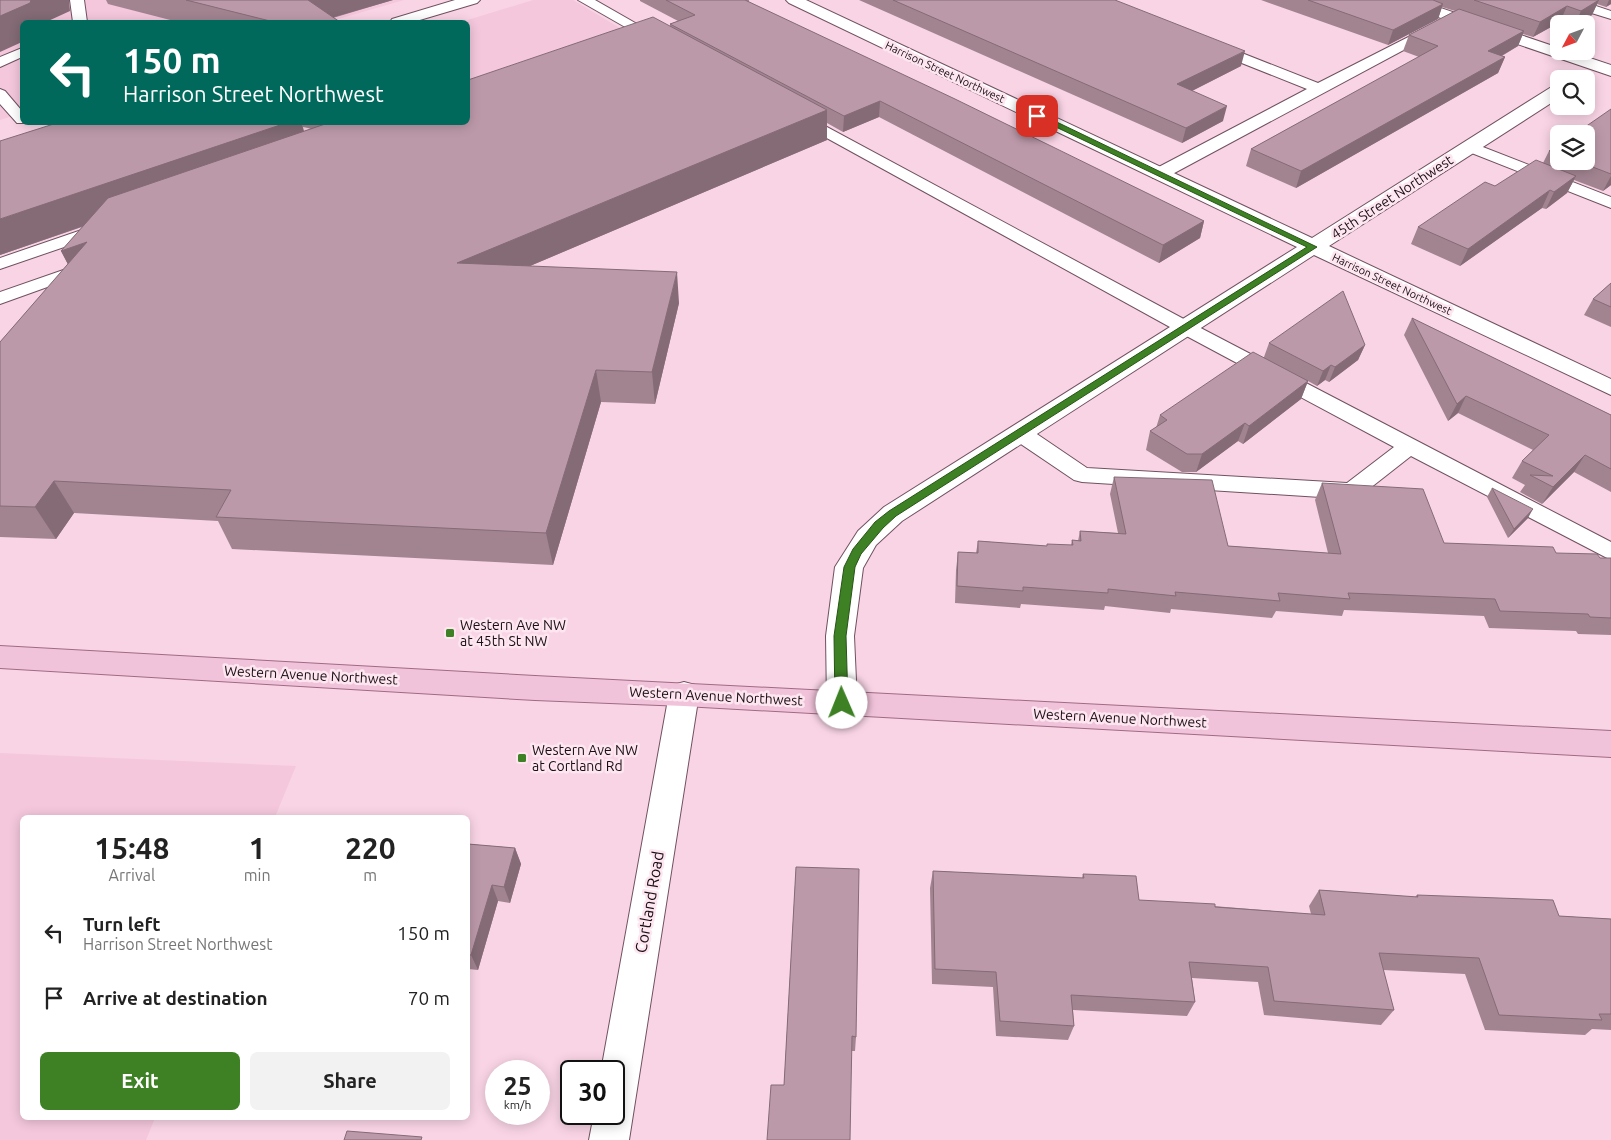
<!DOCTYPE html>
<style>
:root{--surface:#fff;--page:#f2f2f2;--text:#222;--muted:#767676;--accent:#3d8124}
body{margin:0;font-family:Ubuntu,sans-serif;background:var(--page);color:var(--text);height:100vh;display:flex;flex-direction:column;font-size:19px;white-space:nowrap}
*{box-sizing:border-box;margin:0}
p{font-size:16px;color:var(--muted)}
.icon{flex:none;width:28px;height:28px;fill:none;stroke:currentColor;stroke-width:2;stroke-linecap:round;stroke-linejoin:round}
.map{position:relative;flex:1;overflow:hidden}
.details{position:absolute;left:20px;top:815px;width:450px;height:305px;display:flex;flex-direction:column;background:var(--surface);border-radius:8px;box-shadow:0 2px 12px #0003}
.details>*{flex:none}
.guide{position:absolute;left:20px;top:20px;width:450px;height:105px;border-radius:8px;box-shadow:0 2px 12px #0003;background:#00695c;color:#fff;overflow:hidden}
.needle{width:32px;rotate:229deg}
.controls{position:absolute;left:1550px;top:15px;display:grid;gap:10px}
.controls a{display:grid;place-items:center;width:45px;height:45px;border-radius:8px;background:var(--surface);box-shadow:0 2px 12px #0003;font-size:25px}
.speed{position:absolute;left:485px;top:1060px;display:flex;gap:10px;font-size:25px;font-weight:700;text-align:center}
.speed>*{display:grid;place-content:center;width:65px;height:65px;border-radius:50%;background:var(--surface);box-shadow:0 2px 12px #0003;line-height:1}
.speed small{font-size:12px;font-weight:400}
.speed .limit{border:2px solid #111;border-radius:8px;background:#fff;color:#111}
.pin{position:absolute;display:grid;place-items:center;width:42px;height:42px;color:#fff;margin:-21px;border-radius:10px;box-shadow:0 2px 8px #0006}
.me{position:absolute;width:55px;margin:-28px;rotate:359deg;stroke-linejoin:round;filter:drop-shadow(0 0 4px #0008)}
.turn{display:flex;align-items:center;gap:18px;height:105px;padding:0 20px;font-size:22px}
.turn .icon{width:65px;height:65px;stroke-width:2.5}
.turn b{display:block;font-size:35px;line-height:42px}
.eta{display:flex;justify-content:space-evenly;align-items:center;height:85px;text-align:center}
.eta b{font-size:30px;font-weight:700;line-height:35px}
.button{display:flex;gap:10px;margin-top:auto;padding:10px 20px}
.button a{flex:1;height:58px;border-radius:8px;background:var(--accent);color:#fff;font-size:20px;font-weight:700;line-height:58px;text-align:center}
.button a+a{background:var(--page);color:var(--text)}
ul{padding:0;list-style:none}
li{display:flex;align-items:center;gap:15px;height:65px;padding:0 20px}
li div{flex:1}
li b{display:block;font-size:19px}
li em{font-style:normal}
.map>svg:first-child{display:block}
.built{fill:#f4c7dc}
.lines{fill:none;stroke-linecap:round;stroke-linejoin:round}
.service-casing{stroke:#705160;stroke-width:2}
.minor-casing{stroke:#705160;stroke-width:2}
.primary-casing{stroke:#a06a84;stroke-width:2}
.service{fill:#fff;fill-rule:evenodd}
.minor{fill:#fff;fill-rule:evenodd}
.primary{fill:#f1c3da;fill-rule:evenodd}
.wall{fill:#a28491;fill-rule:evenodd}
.shaded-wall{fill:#846b76}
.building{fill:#bc99a9;stroke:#846b76}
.route{fill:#3d8124;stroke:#285417}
.poi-dot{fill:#3d8124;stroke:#fde6f0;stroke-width:2}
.labels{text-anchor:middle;stroke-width:5;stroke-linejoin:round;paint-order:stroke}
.far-street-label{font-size:11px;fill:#1a0e14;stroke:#fde6f0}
.street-label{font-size:14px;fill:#1a0e14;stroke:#fde6f0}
.poi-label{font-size:14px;fill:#1a0e14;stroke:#fde6f0;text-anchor:start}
.near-street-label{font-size:16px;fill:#1a0e14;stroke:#fde6f0}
</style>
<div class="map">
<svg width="1611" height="1140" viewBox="0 0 1611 1140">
<rect width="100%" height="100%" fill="#f9d4e5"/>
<path class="built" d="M0,0H404L328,22H22V113L0,120Z
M533,0H573L650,46L468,106V22H461Z
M0,753L296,766L275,817L22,818V1118H155L146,1140H0Z"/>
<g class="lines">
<defs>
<path id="service" d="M70,0H84L87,22H73Z
M578,0H595L665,40L663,43H653Z
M1557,0H1578L1611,11V19L1559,3Z
M1434,24L1441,28L1439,31L1165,178H1153L1151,174L1153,170L1307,89L1209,50L1207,47L1209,44H1219L1318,83Z
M22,48V57L0,67V57Z
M0,89L5,91L22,111V122L27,123H17L0,104Z
M799,112L1193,324L1611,542V560L1411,456L1360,496L1352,499L1082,482L1074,480L1012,438L1009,433L1012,428L1020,426L1028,428L1087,468L1347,483L1394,447L1179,332L794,120L791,117Z
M1470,142L1611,197V208L1464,150L1462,147Z
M102,223L108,224L111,228L108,232L0,269V258Z
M72,267L78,268L81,272L78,276L0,304V292Z"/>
<path id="minor" d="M455,0H480L477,3L413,22H390L392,19Z
M786,0H806L1312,238L1553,86L1559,85V98L1329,246L1611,379V395L1314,255L902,521L876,545L863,568L854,636L857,703L853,712L842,715L831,712L827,703L826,636L835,567L858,531L884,507L1297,247L789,3Z
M1394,0H1417L1559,48V51H1569L1611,65V76L1397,3Z
M684,682L695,685L699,694L629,1140H589L594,1114H614V1071H601L669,694L673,685Z"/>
<path id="primary" d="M0,646L535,676L1611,731V757L684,706L535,700L0,668Z"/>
</defs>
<use href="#service" class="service-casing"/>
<use href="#minor" class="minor-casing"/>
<use href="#primary" class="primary-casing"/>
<use href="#service" class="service"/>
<use href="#minor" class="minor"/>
<use href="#primary" class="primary"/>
</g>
<path class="wall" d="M106,0H393L333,18L340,22H178L108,4Z
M640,0H749V2L1204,221L1200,238L1159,263L879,117L843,132L827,123V140L530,266L679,303L655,404L601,402L553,565L232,549L218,521L74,513L56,539L0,537V342L68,264L61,251L82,227L0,255L60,122H468L670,27V24L678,21L640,1ZM303,127L308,128L311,129L304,132Z
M859,0H1115L1241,66L1192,91L1223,121L1182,143Z
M1261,0H1611V4L1606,7L1597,4L1592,15L1578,24H1566L1560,22L1533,37L1523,34L1518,46L1502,56L1505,57L1498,73L1296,188L1246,166L1251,149L1419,57L1403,51L1409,35L1455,11L1442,7L1438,19L1388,45Z
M1611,109V185L1603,191L1574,180L1567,193L1546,209L1542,208L1460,266L1411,244L1418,227L1495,186L1543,163L1549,151L1559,145V161H1586Z
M1611,283V327L1584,315L1593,299Z
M1412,318L1611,415V492L1574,472L1542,504L1520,492L1525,485L1512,478L1522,461L1533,450L1458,413L1448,421L1404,335Z
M1269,343L1365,345L1358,360L1329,382L1325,380L1317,386L1308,381L1301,399L1243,444L1238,441L1196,472H1182L1146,450L1150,431L1156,428L1160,415L1264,357Z
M1114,477L1228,546L1328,553L1315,500L1322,483L1444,543L1600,558H1611V635L1578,634L1576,631L1489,628L1484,616L1344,610L1342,616L1276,611L1272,618L1171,609L1170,613L1105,606L1104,610L1021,604L1020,608L955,603L956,570L958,552L976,553L978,541L1047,546L1071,545L1072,540L1078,541L1080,531L1118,533L1110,494Z
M1492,488L1528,518L1508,538L1487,497Z
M468,844L515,848L521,864L510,903L498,901L478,970L468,969Z
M796,867L856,1037L855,1051H852L784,1085Z
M933,871L1082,878L1083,874L1139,900L1311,914L1309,906L1319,890L1415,897L1417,895L1559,916L1611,919V1030L1592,1029L1585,1035L1485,1030L1465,974L1383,970L1394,1010L1381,1025L1264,1015L1258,982L1192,978L1195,1002L1187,1016L1073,1010L1074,1026L1068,1040L996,1036L993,987L932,984L930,888Z"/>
<path class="shaded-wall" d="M31,0H69L70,11L46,22H22V42L0,52V16Z
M304,0H393L317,22Z
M1599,0L1592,15L1578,24H1575L1581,11Z
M1609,0H1611V4L1606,7Z
M1443,4L1438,19L1388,45L1393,30Z
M1567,6L1560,22L1533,37L1540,22Z
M1524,31L1518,46L1482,67L1488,51Z
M1245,51L1241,66L1174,100L1177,84Z
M1505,57L1498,73L1296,188L1301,171Z
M880,101L879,117L843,132L844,116Z
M1227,106L1223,121L1182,143L1186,128Z
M827,110V140L464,294L457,263Z
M288,122H301L309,148L0,255V219Z
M321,122H366L327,142Z
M1576,176L1567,193L1546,209L1554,192Z
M1611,176V185L1603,191Z
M1550,190L1542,208L1460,266L1468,249Z
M1204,221L1200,238L1159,263L1163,245Z
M87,242L77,282L61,251Z
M677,272L679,303L655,404L652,372Z
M1365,345L1358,360L1329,382L1335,367Z
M1331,365L1325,380L1317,386L1323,371Z
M596,370L601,402L553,565L546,533Z
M1308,381L1301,399L1243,444L1249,426Z
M1466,396L1458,413L1448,421L1457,404Z
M1245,423L1238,441L1196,472L1202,454Z
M1585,455L1574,472L1542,504L1553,487Z
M54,481L74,513L56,539L35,507Z
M1533,509L1528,518L1508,538L1514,529Z
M515,848L521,864L510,903L504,887Z
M492,885L498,901L478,970L471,955Z"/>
<path class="building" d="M0,0H31L30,3L0,16Z
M186,0H308L340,22H274Z
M666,0H745L955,99L1204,221L1163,245L880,101L844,116L670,24L695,15Z
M893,0H1115L1245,51L1177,84L1227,106L1186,128Z
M1308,0H1433L1443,4L1393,30Z
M1474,0H1599L1581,11L1567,6L1540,22Z
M1459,9L1524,31L1488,51L1505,57L1301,171L1251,149L1438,46L1409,35Z
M653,17L827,110L457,263L677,272L652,372L596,370L546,533L216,517L231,490L54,481L35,507L0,506V342L87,242L61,251L108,198L331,122H468V80Z
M1611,109V174L1577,161H1586V134H1575Z
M60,122H289L0,219V141Z
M1559,145V154L1549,151Z
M1536,160L1576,176L1554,192L1550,190L1468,249L1418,227L1485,182L1495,186Z
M1611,283V307L1593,299Z
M1343,291L1365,345L1335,367L1331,365L1323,371L1269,343Z
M1412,318L1611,415V469L1585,455L1553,487L1530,475L1553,476L1522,461L1549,435L1466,396L1457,404Z
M1253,352L1308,381L1249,426L1245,423L1202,454H1187L1150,431L1167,420L1160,415Z
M1114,477L1212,480L1228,546L1341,554L1322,483L1423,489L1444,543L1553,547L1556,553L1597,554L1600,558H1611V618L1590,617L1588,614L1500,611L1495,599L1348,593L1350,599L1278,593L1280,601L1175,592L1176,596L1108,589V593L1023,587V591L957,586L958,552L978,553V541L1047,546V544L1073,545L1072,540L1081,541L1080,531L1126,534Z
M1492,488L1533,509L1514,529Z
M468,844L515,848L504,887L492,885L471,955H468Z
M796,867L859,869L856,1037L852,1036L850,1140H767L771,1085H784Z
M933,871L1084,878L1083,874L1136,876L1139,900L1215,904V907L1325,915L1319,890L1418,897L1417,895L1553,900L1559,916L1611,919V1014H1599L1602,1020L1499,1015L1479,958L1379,953L1394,1010L1274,1001L1268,967L1189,962L1195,1002L1071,995L1074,1026L1000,1021L996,972L935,969Z
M347,1131L422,1137L421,1140H344Z"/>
<path class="route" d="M1035,114H1040L1317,247L896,516L883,528L861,554L855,567L846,636L848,703L842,708L835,703L834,636L844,567L853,549L875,522L889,511L1307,247L1035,117Z"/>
<g class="poi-dot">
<rect x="445" y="628" width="10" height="10" rx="2.5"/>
<rect x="517" y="753" width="10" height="10" rx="2.5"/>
</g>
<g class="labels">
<g class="far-street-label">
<text transform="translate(945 72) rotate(25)" y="4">Harrison Street Northwest</text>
<text transform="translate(1392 284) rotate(25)" y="4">Harrison Street Northwest</text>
</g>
<g class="street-label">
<text transform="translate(1392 197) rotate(-33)" y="5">45th Street Northwest</text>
<text transform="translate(311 675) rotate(3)" y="5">Western Avenue Northwest</text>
<text transform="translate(716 696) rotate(3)" y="5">Western Avenue Northwest</text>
<text transform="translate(1120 718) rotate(3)" y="5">Western Avenue Northwest</text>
</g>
<g class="poi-label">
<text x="460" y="630">Western Ave NW<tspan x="460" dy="16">at 45th St NW</tspan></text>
<text x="532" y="755">Western Ave NW<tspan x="532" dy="16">at Cortland Rd</tspan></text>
</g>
<g class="near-street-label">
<text transform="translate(649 902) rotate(-80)" y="6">Cortland Road</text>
</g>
</g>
</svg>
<div class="controls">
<a><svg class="needle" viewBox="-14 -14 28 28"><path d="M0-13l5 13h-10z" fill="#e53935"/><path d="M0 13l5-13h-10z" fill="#767676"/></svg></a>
<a><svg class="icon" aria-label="search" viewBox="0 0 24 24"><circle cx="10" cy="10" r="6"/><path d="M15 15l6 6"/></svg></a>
<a><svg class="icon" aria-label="layers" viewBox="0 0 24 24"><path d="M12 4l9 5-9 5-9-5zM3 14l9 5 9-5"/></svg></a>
</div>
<div class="speed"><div>25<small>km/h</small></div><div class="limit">30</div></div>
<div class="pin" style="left:1037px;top:116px;background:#d93025"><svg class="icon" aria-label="arrive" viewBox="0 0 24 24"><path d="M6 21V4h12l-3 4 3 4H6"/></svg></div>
<svg class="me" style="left:842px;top:703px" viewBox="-20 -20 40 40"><circle r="19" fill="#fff"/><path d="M0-13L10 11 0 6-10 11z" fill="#3d8124"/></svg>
<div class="guide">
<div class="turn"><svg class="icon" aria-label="left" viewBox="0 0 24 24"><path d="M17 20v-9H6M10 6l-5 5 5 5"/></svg><div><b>150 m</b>Harrison Street Northwest</div></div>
</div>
<section class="details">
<div class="eta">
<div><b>15:48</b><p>Arrival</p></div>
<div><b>1</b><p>min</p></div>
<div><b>220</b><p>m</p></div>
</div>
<ul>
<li><svg class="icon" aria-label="left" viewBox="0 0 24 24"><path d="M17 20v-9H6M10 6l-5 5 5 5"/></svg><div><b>Turn left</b><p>Harrison Street Northwest</p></div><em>150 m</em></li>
<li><svg class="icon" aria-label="arrive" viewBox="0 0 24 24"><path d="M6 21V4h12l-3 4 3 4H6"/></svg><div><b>Arrive at destination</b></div><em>70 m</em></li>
</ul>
<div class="button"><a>Exit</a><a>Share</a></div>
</section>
</div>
